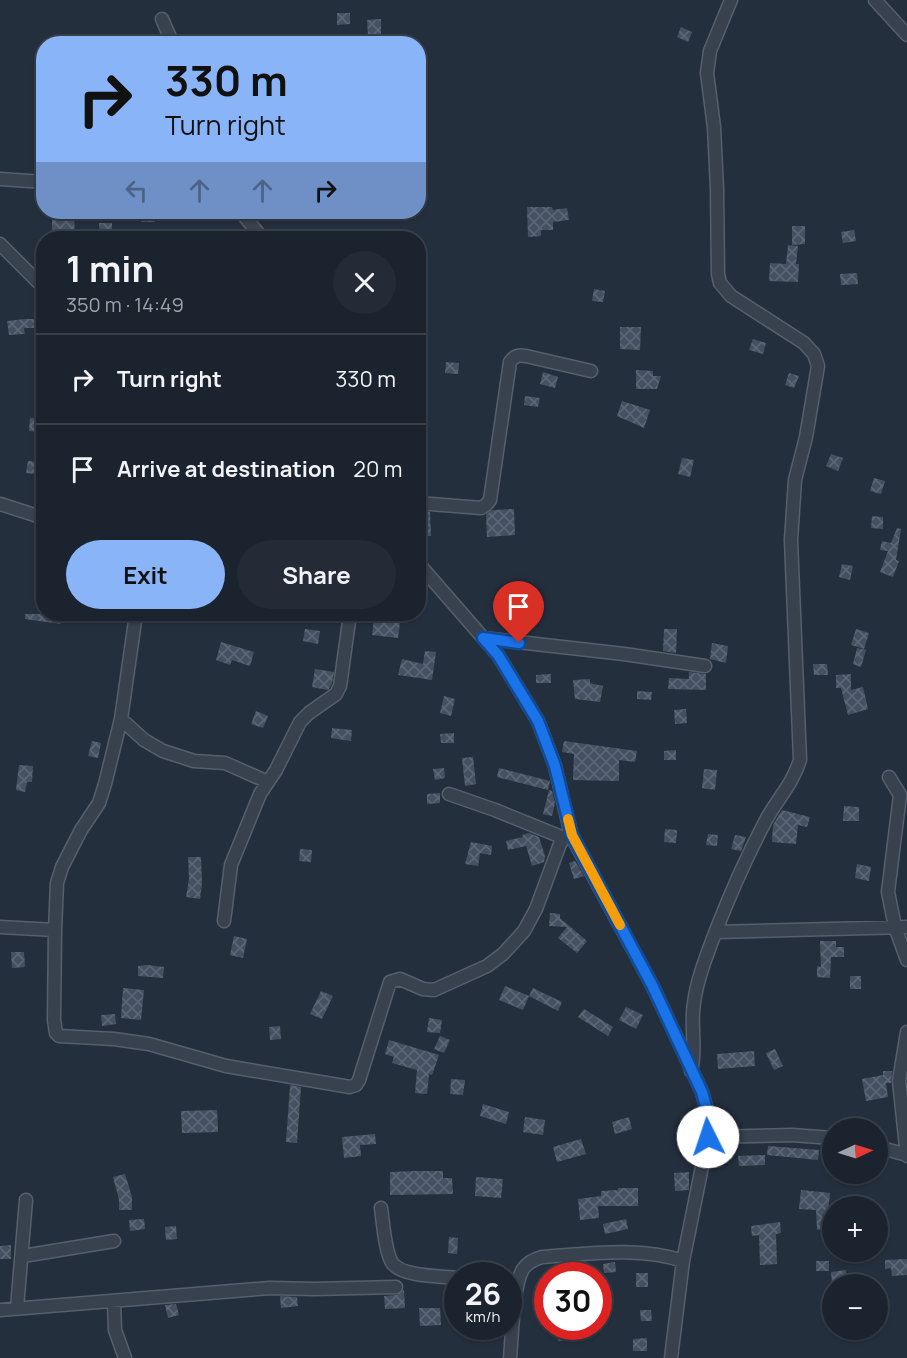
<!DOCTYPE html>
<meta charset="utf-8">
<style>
:root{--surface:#1b232e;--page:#242b36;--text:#f1f3f6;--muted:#a0a4aa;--line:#39404a;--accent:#8ab4f8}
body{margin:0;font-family:Manrope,sans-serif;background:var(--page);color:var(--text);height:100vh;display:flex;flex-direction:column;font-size:22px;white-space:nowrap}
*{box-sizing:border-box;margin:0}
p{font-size:20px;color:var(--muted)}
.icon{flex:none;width:33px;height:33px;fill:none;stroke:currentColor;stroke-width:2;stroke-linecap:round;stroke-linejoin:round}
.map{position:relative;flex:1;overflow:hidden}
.side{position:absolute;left:36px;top:231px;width:390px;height:390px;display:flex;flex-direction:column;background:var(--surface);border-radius:24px;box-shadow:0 2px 4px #0004,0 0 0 2px var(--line)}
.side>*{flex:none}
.hud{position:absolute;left:36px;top:36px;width:390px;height:183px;border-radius:24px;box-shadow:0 2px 4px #0004,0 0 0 2px var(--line);background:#8ab4f8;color:#111;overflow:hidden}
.needle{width:39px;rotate:86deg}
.fabs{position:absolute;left:822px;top:1118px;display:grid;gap:12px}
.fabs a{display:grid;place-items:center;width:66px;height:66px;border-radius:50%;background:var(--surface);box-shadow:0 2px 4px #0004,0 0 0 2px var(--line);font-size:30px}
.speed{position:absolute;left:444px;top:1262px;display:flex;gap:12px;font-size:30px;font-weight:700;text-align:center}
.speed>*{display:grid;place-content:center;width:78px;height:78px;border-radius:50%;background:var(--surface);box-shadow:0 2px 4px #0004,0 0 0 2px var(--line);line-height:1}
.speed small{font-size:15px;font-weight:400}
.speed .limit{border:9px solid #d22;background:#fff;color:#111}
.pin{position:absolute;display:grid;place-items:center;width:51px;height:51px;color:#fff;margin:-62px -26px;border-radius:50% 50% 50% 0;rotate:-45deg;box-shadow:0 0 6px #0007}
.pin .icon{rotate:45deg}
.me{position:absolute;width:66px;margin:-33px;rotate:356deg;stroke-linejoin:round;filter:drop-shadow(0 0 4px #0008)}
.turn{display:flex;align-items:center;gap:21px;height:126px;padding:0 30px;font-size:27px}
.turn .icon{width:78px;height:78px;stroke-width:2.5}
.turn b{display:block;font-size:42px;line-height:51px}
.lanes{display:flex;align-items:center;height:57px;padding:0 30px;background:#0003;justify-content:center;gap:30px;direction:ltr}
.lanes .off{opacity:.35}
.round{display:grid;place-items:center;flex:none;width:63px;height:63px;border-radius:32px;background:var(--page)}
.summary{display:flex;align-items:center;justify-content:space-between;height:102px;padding:0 30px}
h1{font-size:36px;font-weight:700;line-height:45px}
.button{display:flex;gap:12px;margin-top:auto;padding:12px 30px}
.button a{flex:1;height:69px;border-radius:36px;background:var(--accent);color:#111;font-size:24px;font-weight:700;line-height:69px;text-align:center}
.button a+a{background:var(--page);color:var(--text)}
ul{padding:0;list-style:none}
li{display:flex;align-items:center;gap:18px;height:90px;padding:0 30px;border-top:2px solid var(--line)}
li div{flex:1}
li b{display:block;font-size:22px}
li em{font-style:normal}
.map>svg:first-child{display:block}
.building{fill:url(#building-cross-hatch)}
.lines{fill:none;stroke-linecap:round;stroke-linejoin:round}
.minor-casing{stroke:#565f6c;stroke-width:15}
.minor{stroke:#38414e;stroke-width:12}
.route-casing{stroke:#114b97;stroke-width:15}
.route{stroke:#1a73e8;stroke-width:10}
.slow{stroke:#f59e0b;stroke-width:10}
</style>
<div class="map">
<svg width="907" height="1358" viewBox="0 0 907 1358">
<defs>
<pattern id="building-cross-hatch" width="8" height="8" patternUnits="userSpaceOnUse" patternTransform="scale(1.5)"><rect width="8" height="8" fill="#455162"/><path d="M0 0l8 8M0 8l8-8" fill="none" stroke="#5d6877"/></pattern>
</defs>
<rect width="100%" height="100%" fill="#242f3e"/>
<path class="building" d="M337,13H350V24L337,25Z
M381,19V35H368L367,20Z
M681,27L692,32L688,42L677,37Z
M527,207H552L553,210L567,208L569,220L553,222V230H541V236L528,237Z
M140,212H154L155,222H141Z
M74,215L75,238H52V216Z
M99,223H112V238H100Z
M792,226H805V244L792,245Z
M854,230L856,241L843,243L841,232Z
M788,245L798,246L796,264H799L798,282L769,281L770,263L786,264Z
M857,273L858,284L841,285L840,274Z
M594,289L605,291L603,302L592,301Z
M25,319H38L37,328H24L25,334L9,335L7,321Z
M620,327H641L640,350L620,349Z
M753,339L766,343L763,354L749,350Z
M446,362L459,363L458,374L445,373Z
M636,370L653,371V376H661L657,389H636Z
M543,372L558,377L555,388L540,384Z
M789,373L799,376L794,388L785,385Z
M525,396L540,398L538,407L524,405Z
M622,401L650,410L644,428L617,416Z
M30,418L42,419L41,432L29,431Z
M831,454L843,458L838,471L826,466Z
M682,458L694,460L690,477L678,474Z
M28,461L37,462L36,474L26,473Z
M874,478L885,481L881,494L870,491Z
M514,509L515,535L487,537L486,514L493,510Z
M419,511L430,512L431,536H421Z
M872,516L883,517V529L871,528Z
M897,528L901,529L896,560L899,561L893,577L880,572L888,551L880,550L882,541L891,543Z
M842,564L853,566L850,580L839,577Z
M25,614H62L60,624L25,619Z
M374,619L400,622L398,638L372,635Z
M305,629L320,631L318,644L303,641Z
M664,629H677L676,653L663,651Z
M856,629L869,633L864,649L851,645Z
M221,642L254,652L250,666L232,660L230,665L216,660Z
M712,643L728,646L726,663L710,659Z
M857,648L866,650L861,667L853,664Z
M425,651L436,652L432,680L398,675L402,659L423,664Z
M813,664H827L828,675H814Z
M315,669L334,672L332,684L328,690L312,687Z
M689,672L706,674V690L668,689L669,678L689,679Z
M551,674V683H536V675Z
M851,674V690L863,687L868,709L848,715L841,688H836V675Z
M590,679V683L603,686L600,702L575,699L573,680Z
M637,691L652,692L651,700L637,699Z
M444,696L455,699L451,716L440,713Z
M686,709L687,723L675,724L674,710Z
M256,711L268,716L263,728L251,724Z
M332,728L352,730L351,741L331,738Z
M454,733V743H441L440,734Z
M92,741L101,743L98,758L88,756Z
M564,741L637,751L635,762L619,760V781L573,780L574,754L562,752Z
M676,750V760H664V751Z
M473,757L476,784L465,786L462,758Z
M19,765L33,766L32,782H27L25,792L16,790Z
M444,768L445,778L435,780L433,769Z
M499,768L550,781L548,790L497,777Z
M704,769L717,770L715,790L702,788Z
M549,790L552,791L555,803L552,816L543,814Z
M440,793V803L427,804V794Z
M844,806L859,807V821H843Z
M782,810L810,817L807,827L798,825L796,844L772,842L773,825Z
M665,829L677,830L676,843L664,842Z
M529,833L539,837L545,856L544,862L532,866L526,846L508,850L506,841L523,837L522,835Z
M708,834L718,835L717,846L706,845Z
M735,835L746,837L741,851L731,849Z
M471,842L492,846L491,855L480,853L478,866L465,864Z
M300,849L312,850L311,862L299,861Z
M188,857H201L202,883L200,899L186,897L189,879Z
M575,861L584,876L574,879L569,863Z
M857,864L871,867L869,881L855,878Z
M550,913L560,914V918L587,941L577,953L558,938L567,927L549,926Z
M234,936L247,939L243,958L230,955Z
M820,941H836V947H844V957H831L830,978L817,977V966L821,967Z
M11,952H24L25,967L12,968Z
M147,965L164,967L163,978L138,976V966Z
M850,976H861V989H850Z
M505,986L529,996L523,1010L499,1000Z
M123,988L144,990L141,1020L121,1018Z
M533,988L562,1002L558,1011L529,996Z
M321,991L333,996L322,1019L310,1014Z
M626,1007L643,1015L636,1029L619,1020Z
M584,1009L613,1027L608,1036L578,1017Z
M115,1014L116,1024L102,1026L101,1015Z
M429,1018L442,1020L440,1033L427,1032Z
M280,1026L281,1039L270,1040L269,1027Z
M440,1036L450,1040L444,1053L434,1049Z
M389,1040L439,1055L432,1075L429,1074L427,1094L415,1093L417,1070L392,1063L394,1057L385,1054Z
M775,1049L783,1066L774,1070L766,1053Z
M754,1051L755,1066L718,1069L717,1054Z
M883,1071H892L891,1083H886L888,1097L866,1101L862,1079L883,1075Z
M451,1079L465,1080L463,1095L450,1094Z
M290,1085L301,1087L297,1143L286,1142Z
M483,1104L509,1112L506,1124L480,1116Z
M217,1110L218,1132L182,1133L181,1111Z
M525,1117L545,1120L543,1135L523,1132Z
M629,1117L632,1129L615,1134L612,1122Z
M375,1134L376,1144L360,1145L361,1156L344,1158L342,1137Z
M581,1139L586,1154L557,1162L553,1147Z
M768,1146L819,1150L818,1160L767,1155Z
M765,1155V1165L739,1166L738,1156Z
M417,1171H443V1178H452L453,1194L390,1195V1172Z
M689,1172V1190L675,1191L674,1173Z
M125,1174L132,1197V1210H119V1200L113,1177Z
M476,1177L503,1179L501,1198L475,1196Z
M618,1188H638V1206H598L599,1218L580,1220L578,1199L601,1196V1191L618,1190Z
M801,1190L830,1193L828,1212L825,1211V1229L817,1230L816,1210L799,1209Z
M144,1219L145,1229L130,1231L129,1220Z
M626,1219L628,1229L605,1234L603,1224Z
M780,1222L781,1233L776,1234L777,1264L760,1265L759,1235L752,1236L751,1226Z
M176,1226L177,1239L166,1240L165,1227Z
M449,1237L458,1238L457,1254L448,1253Z
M11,1245V1259H0V1246Z
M907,1259V1275L892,1276L891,1268L885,1269V1260Z
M816,1261H829V1271H816Z
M615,1262L616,1272L604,1273L603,1264Z
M846,1270L847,1284H832L831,1272Z
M636,1273H648V1287H636Z
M404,1290L405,1308L385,1309L384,1296L397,1295Z
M280,1296L297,1297L298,1306L281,1308Z
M176,1304L179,1315L168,1318L165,1305Z
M419,1308H440L441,1325L420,1326Z
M640,1310H651L652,1321H641Z
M557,1330H571V1340L558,1341Z
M647,1338V1351H633V1339Z"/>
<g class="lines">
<defs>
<path id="minor" d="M875,0L907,35
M162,19L173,44
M0,179L44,182
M241,212L262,238
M0,244L44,288
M418,503L481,508L486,505L490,500L510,362C515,355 519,355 526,356L591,371
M0,504L44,518
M418,563L498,655L538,721L555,766L571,835L652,985L702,1092L708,1114V1137L683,1261L671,1358
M136,614L121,719L105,784L99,803L81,830L62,867L57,883L55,930L54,1020L56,1033L59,1036L114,1039L149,1044L226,1066L350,1087L356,1085L359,1080L390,982L400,979L423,989L434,990L487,966L503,954L524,931L536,909L560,844L564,838L571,835
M483,638L624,654L705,666
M121,719L144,740L163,751L194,761L225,763L268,782
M889,777L900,795L888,892L895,927L907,960
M449,794L495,810L564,838
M224,921L231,865L260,794L276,770L300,722L309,713L336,694L340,686L350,614
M0,927L55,930
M716,932L907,927
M907,1032L899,1081L907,1156
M691,1071C697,1049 690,1026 694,1003C697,979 707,955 715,933C730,894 747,856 766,820C778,798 792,785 800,760L791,540L795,480L806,437L818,366L814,354L804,343L731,296L720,283L718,274L717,189L714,127L707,73L710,51L731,0
M708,1137L792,1135L832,1138
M878,1147L907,1155
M381,1208C383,1221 385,1254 393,1264C404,1277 442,1276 458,1278
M23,1256L114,1241
M114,1302L115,1330L125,1358
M17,1308L26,1200
M0,1310L270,1288L314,1289L396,1287
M510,1358C512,1337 513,1285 523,1269C528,1262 535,1259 542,1257C587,1254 639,1246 683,1261"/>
</defs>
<use href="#minor" class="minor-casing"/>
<use href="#minor" class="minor"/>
</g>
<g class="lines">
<defs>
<path id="route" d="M519,643L483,638L498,655L538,721L555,766L572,835L652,985L702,1092L708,1114V1137"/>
</defs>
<use href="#route" class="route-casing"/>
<use href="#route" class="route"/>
<path class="slow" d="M568,819L572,835L620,925"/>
</g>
</svg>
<div class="fabs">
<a><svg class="needle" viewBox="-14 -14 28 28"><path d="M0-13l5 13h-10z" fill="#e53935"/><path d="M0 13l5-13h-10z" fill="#a0a4aa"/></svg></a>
<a>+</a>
<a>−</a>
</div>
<div class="speed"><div>26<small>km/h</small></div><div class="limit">30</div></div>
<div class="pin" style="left:519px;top:643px;background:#d93025"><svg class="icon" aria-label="arrive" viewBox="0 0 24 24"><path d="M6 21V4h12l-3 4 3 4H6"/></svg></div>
<svg class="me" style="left:708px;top:1137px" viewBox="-20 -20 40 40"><circle r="19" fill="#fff"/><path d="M0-13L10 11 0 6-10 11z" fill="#1a73e8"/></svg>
<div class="hud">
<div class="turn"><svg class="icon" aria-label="right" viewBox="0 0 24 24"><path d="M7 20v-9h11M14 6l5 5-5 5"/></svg><div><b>330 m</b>Turn right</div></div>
<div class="lanes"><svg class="icon off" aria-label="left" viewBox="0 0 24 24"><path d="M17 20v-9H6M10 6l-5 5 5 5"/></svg><svg class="icon off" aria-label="ahead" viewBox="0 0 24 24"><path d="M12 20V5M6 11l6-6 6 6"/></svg><svg class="icon off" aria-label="ahead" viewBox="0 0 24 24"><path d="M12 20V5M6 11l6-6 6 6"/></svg><svg class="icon" aria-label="right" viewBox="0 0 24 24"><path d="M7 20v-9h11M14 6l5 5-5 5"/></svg></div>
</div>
<section class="side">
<div class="summary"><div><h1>1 min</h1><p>350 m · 14:49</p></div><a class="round"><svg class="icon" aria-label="close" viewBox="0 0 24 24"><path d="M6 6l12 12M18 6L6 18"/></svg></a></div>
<ul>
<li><svg class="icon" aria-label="right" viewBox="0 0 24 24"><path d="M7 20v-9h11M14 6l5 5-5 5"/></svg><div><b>Turn right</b></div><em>330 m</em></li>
<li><svg class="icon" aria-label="arrive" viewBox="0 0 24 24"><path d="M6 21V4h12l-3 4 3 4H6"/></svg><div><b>Arrive at destination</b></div><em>20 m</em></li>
</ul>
<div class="button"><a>Exit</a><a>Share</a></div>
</section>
</div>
